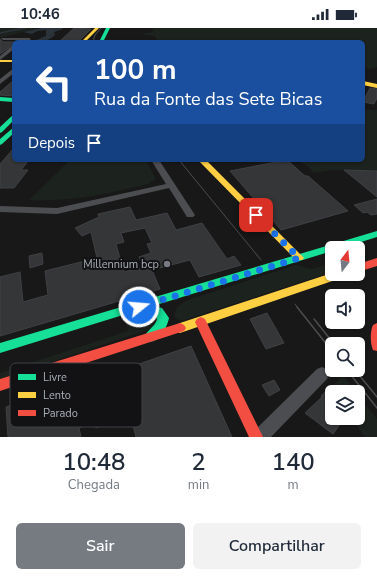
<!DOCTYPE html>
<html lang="pt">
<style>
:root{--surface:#fff;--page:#f2f2f3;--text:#1f2937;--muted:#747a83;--accent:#767a81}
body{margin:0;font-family:"Nunito Sans",sans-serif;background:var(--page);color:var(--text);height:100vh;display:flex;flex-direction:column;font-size:15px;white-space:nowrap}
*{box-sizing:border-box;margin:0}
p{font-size:13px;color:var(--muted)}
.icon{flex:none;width:22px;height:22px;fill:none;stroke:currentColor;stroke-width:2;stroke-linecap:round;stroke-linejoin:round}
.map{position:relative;height:409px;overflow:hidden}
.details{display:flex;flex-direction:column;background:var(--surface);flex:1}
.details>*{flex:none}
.top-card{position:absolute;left:12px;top:12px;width:353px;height:122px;border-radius:6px;box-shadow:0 1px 3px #0004;background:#1a4fa0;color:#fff;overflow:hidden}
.needle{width:26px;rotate:16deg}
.controls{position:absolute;left:325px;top:213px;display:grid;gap:8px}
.controls a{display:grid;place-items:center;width:40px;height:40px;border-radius:6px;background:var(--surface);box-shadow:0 1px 3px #0004;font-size:20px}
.pin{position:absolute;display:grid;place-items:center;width:34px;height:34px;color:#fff;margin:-17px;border-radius:8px;box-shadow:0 2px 6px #0006}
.me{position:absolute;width:44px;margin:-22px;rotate:73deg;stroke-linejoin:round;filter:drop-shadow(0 0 3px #0008)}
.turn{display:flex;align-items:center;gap:14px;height:84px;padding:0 16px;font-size:18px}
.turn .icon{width:52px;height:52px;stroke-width:2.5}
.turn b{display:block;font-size:28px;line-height:34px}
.then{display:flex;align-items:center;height:38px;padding:0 16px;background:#0003;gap:8px;font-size:15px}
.eta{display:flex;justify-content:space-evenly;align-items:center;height:68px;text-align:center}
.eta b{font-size:24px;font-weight:600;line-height:28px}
.cta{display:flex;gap:8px;margin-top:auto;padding:8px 16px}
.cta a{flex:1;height:46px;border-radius:6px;background:var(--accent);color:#fff;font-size:16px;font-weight:600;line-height:46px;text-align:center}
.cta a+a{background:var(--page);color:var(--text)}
.status{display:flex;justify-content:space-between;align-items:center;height:28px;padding:0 20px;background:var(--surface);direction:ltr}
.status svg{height:11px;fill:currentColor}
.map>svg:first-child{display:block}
.green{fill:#1c221d}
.water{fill:#2b333a}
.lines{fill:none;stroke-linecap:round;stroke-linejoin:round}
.stream{stroke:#2b333a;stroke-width:1.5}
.building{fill:#353638;stroke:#404144;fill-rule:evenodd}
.street{fill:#4c4d51;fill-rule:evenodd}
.fast{fill:#16e098;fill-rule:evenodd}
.slow{fill:#ffcf43;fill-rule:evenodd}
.jam{fill:#f24e42;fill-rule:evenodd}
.tram-far1{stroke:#4c4d50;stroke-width:1}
.tram{stroke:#4c4d50;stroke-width:1.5}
.route{stroke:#1a73e8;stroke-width:7;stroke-dasharray:0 12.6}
.poi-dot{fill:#767a81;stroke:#121214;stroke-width:1.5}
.labels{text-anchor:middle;stroke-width:4;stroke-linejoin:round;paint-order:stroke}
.poi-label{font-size:11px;fill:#a9afb9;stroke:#121214;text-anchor:end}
.key{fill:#121214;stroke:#3f4146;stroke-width:1}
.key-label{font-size:11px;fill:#a9afb9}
</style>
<div class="status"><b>10:46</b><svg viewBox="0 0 49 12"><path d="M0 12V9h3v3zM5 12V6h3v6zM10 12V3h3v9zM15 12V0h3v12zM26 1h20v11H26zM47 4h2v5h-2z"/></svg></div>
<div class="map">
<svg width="377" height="409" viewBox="0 0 377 409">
<rect width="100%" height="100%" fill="#181818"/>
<path class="green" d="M0,0H38L0,10Z
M152,0H377V39L371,41L363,40V14H239L240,10L238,14H232L231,12L215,13L216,14L209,13L201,14L198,12L199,14H194V13L158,14L155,8L145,7L144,5L153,4Z
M363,82H377V143L332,142L313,145L309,139L297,132H363Z
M70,132H146L156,151L148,156C109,166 70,174 29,172Z
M332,235V244L181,293L175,290C173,280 180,276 188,272L296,237L311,241Z
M153,286V300L0,351V345L128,303L124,290L136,287Z
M343,348L356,364L332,365L329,361Z
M358,367L377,391V409H365L351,390H358Z"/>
<path class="water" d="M42,0H62L63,1L54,4L55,7C48,13 45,13 36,12L46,8V2L37,3L32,6L23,4Z"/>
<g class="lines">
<path class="stream" d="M0,5L25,0"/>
</g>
<path class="building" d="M74,0L91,1L78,14H59Z
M0,11L3,14H14V16L0,26Z
M14,52V68L0,67V64Z
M370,60L377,61V70L374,76L363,74Z
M14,120V132H29L21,142H28L14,160H0V136Z
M287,132L305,148H308L348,183L281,202L230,143Z
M344,142L377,143V169Z
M377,171V186L371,187L367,184L363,185L354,177Z
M130,179L136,192L167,185L176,202L202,195L227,231L234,228L241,237L199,249L190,232L152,242L160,261L0,308V249L20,244L23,274L48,267L45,243L97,230L91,204L82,208L75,200L99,189L98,186ZM145,200L152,215L147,216L151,225L139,229L144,239L124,244L116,216L124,214L121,205Z
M42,225L43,236L30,240L29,228Z
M267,285L284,315L266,321L250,291Z
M191,318L232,409H136L130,386L96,400L95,394L79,400L81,409H8L6,379L81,354V352L92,348L93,352Z
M274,352L280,362L269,368L262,357Z
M332,358V390H335L341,395L333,406L305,385L322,369L321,368Z"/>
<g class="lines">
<path class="street" d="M1,10H29L31,11L28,14H23L24,12H3Z
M12,18H14V21L0,32V28Z
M14,40V45L0,56V51Z
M151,132H159L195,187L193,189H187L169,160L57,186L0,184V178L57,180L166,156Z
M322,339L327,341L329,346L327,351L271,409H252L254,403L317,341Z"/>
<path class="fast" d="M106,0H110L103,14H99Z
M0,69L14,70V74L0,73Z
M14,86V92L2,104L0,105V99Z
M14,99V105L2,116L0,117V111Z
M377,203V209L342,220H332V223L153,278L162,280L169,290C167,300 158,317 146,313L144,309C148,301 155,299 157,291L155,287L140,285L136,283L0,325V315Z"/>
<path class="slow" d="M95,0H99L85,14H81Z
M0,32H14V34H0Z
M363,53L377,56V60L363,57Z
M198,132H206L304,230L302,232H296Z
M332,245V246H345L344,249L180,305L176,303L174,300L176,297L180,295Z"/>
<path class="jam" d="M377,230V238L358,244V236Z
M201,289L205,291L263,409H249L195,294L197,291Z
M180,295L184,297L186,300L184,303L0,363V351Z
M377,295V323L373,322C370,315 370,303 373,297Z"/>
<path class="tram-far1" d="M93,14L95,7L101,0
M179,132L261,232
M295,276L298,280"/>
<path class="tram" d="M297,279L332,323
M314,291L334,316
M347,342L377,380
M355,342L377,369"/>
</g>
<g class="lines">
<path class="route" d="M139,279L299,230L256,187"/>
</g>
<circle class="poi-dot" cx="167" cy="236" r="4"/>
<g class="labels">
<g class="poi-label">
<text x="159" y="240">Millennium bcp</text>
</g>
</g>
<rect x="10" y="335" width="132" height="64" rx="6" class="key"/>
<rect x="18" y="346" width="18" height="6" fill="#16e098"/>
<rect x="18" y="364" width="18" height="6" fill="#ffcf43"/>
<rect x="18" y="382" width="18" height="6" fill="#f24e42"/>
<g class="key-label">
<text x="43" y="353">Livre</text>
<text x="43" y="371">Lento</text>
<text x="43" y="389">Parado</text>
</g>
</svg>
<div class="controls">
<a><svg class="needle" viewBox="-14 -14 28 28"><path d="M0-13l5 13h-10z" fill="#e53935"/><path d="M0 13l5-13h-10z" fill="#747a83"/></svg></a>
<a><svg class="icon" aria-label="sound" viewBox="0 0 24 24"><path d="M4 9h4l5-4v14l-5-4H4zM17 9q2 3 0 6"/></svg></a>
<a><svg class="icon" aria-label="search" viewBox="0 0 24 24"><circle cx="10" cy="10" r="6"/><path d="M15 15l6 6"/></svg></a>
<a><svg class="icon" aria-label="layers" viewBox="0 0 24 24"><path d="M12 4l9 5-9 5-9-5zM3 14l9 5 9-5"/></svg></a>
</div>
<div class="pin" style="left:256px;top:187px;background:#d93025"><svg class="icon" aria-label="arrive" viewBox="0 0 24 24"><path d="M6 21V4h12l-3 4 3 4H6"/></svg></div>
<svg class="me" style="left:139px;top:279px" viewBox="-20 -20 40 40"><circle r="17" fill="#1a73e8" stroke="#fff" stroke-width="3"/><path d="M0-11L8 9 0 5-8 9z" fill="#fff"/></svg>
<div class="top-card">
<div class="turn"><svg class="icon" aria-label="left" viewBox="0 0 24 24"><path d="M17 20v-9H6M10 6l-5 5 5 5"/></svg><div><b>100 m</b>Rua da Fonte das Sete Bicas</div></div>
<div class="then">Depois<svg class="icon" aria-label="arrive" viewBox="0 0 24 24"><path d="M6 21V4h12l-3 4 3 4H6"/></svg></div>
</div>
</div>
<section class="details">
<div class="eta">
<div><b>10:48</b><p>Chegada</p></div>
<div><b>2</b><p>min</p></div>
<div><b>140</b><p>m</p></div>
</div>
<div class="cta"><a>Sair</a><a>Compartilhar</a></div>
</section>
